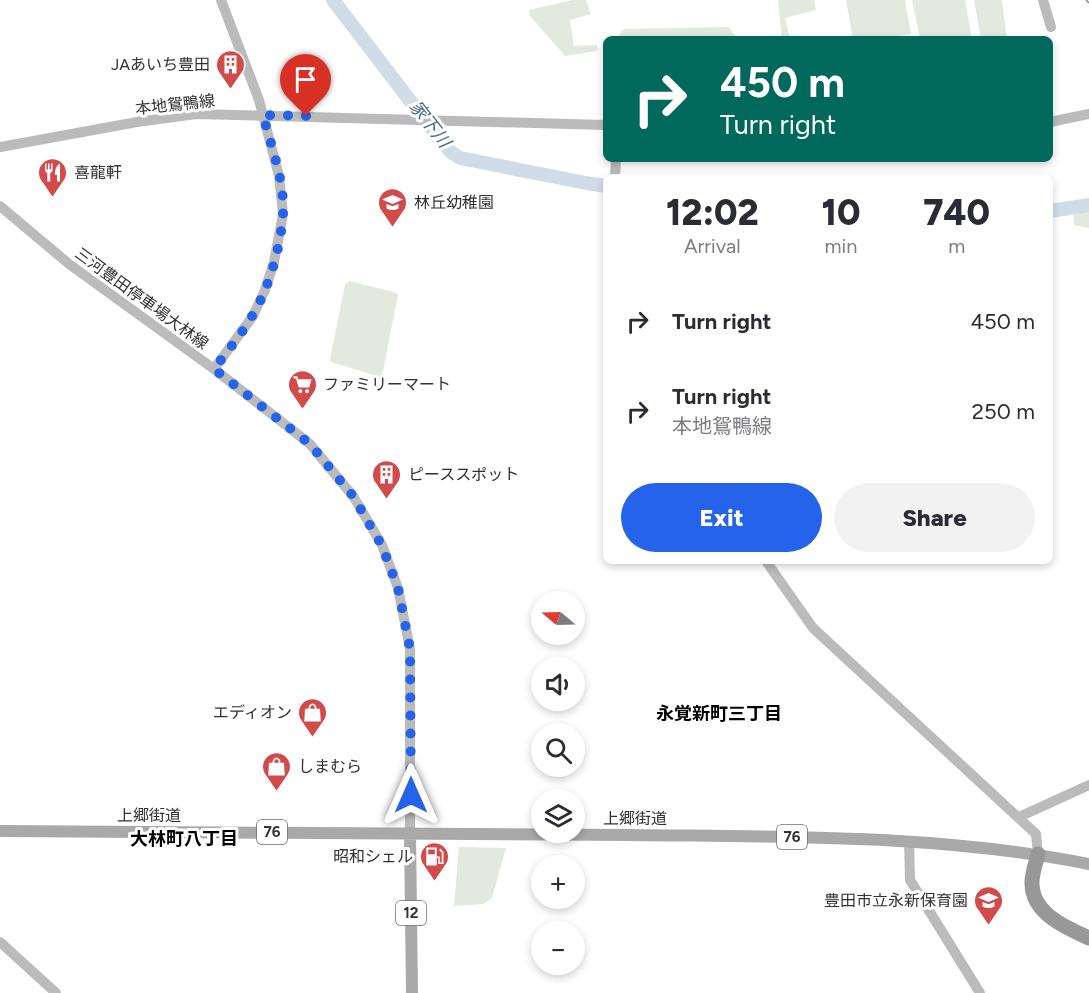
<!DOCTYPE html>
<meta charset="utf-8">
<style>
:root{--surface:#fff;--page:#f2f2f3;--text:#2b2b33;--muted:#7c7c81;--accent:#2563eb}
body{margin:0;font-family:Figtree,"Noto Sans JP",sans-serif;background:var(--page);color:var(--text);height:100vh;display:flex;flex-direction:column;font-size:22px;white-space:nowrap}
*{box-sizing:border-box;margin:0}
p{font-size:20px;color:var(--muted)}
.icon{flex:none;width:33px;height:33px;fill:none;stroke:currentColor;stroke-width:2;stroke-linecap:round;stroke-linejoin:round}
.map{position:relative;flex:1;overflow:hidden}
.sheet{position:absolute;left:603px;top:174px;width:450px;height:390px;display:flex;flex-direction:column;background:var(--surface);border-radius:9px;box-shadow:0 3px 9px #0003}
.sheet>*{flex:none}
.banner{position:absolute;left:603px;top:36px;width:450px;height:126px;border-radius:9px;box-shadow:0 3px 9px #0003;background:#00695c;color:#fff;overflow:hidden}
.needle{width:39px;rotate:289deg}
.fabs{position:absolute;left:531px;top:591px;display:grid;gap:12px}
.fabs a{display:grid;place-items:center;width:54px;height:54px;border-radius:50%;background:var(--surface);box-shadow:0 3px 9px #0003;font-size:30px}
.pin{position:absolute;display:grid;place-items:center;width:51px;height:51px;color:#fff;margin:-62px -26px;border-radius:50% 50% 50% 0;rotate:-45deg;box-shadow:0 0 6px #0007}
.pin .icon{rotate:45deg}
.me{position:absolute;width:66px;margin:-33px;rotate:0deg;stroke-linejoin:round;filter:drop-shadow(0 0 4px #0008)}
.turn{display:flex;align-items:center;gap:21px;height:126px;padding:0 18px;font-size:27px}
.turn .icon{width:78px;height:78px;stroke-width:2.5}
.turn b{display:block;font-size:42px;line-height:51px}
.eta{display:flex;justify-content:space-evenly;align-items:center;height:102px;text-align:center}
.eta b{font-size:36px;font-weight:800;line-height:42px}
.button{display:flex;gap:12px;margin-top:auto;padding:12px 18px}
.button a{flex:1;height:69px;border-radius:36px;background:var(--accent);color:#fff;font-size:24px;font-weight:800;line-height:69px;text-align:center}
.button a+a{background:var(--page);color:var(--text)}
ul{padding:0;list-style:none}
li{display:flex;align-items:center;gap:18px;height:90px;padding:0 18px}
li div{flex:1}
li b{display:block;font-size:22px}
li em{font-style:normal}
.map>svg:first-child{display:block}
.green{fill:#e3e9de}
.lines{fill:none;stroke-linecap:round;stroke-linejoin:round}
.river{stroke:#d0dde9;stroke-width:14}
.secondary{stroke:#bbb;stroke-width:10}
.primary{stroke:#a9a9a9;stroke-width:12}
.highway{stroke:#989898;stroke-width:15}
.rail-casing{stroke:#868686;stroke-width:4.5}
.rail{stroke:#fff;stroke-width:2;stroke-dasharray:7;stroke-linecap:butt}
.route{stroke:#2563eb;stroke-width:10;stroke-dasharray:0 18}
.labels{text-anchor:middle;stroke-width:6;stroke-linejoin:round;paint-order:stroke}
.shield{fill:#fff;stroke:#6f6f6f;stroke-width:1.5}
.shield-label{font-size:15px;font-weight:bold;fill:#313131}
.poi-label{font-size:16px;fill:#313131;stroke:#fff;text-anchor:start}
.street-label{font-size:16px;fill:#313131;stroke:#fff}
.water-label{font-size:18px;font-style:italic;fill:#476b8b;stroke:#fff}
.neighbourhood-label{font-size:18px;font-weight:bold;fill:#000;stroke:#fff}
</style>
<div class="map">
<svg width="1089" height="993" viewBox="0 0 1089 993">
<rect width="100%" height="100%" fill="#fff"/>
<path class="green" d="M573,0H586L591,14L570,20L574,46L597,45L598,51L565,56L530,16L529,10Z
M778,0H814L816,10L785,18L790,39H782Z
M846,0H905L911,34L887,39H853Z
M912,0H965L972,39H920Z
M974,0H1002L1007,39H981Z
M729,27L737,39H616L624,29Z
M1089,207V228L1074,225L1073,209Z
M349,281L394,292L398,295L382,376L380,377L331,362L330,359L345,285Z
M459,847L506,848L492,898L483,904L454,906Z"/>
<g class="lines">
<path class="river" d="M333,0L441,141L451,152L460,158L586,183L606,186
M1050,211L1089,205"/>
<path class="secondary" d="M1043,0L1051,27
M1050,122L1089,114
M0,147L137,122L196,114L606,125
M615,177L616,159
M0,206L69,264L214,369L310,444L353,496L382,545L398,588L410,649V833
M214,369L253,316L265,290L274,262L283,214L279,176L259,100L221,0
M766,561L813,628L1036,834L1038,854
M1019,817L1089,785
M909,841L910,880L980,993
M0,942L56,993"/>
<path class="primary" d="M0,831C210,834 420,832 630,835C784,837 938,834 1089,864
M410,833L412,993"/>
<path class="highway" d="M1038,854C1036,863 1032,873 1032,882C1031,913 1066,928 1089,938"/>
<defs>
<path id="rail" d="M1088,0L1089,1"/>
</defs>
<use href="#rail" class="rail-casing"/>
<use href="#rail" class="rail"/>
</g>
<g class="lines">
<path class="route" d="M306,116L263,115C271,146 285,181 283,214C281,246 269,289 252,316C241,335 227,352 214,369L310,444L353,496L382,546L398,588L410,649L411,795"/>
</g>
<defs>
<symbol id="building-pin" viewBox="-11 -11 22 30"><path d="M0 17L-7.5 6A9.5 9.5 0 1 1 7.5 6Z" fill="#d24a49" stroke="#fff"/><path d="M-4-6H4V6H1V3H-1V6H-4ZM-2.5-4.3h1.7v1.8h-1.7ZM.8-4.3h1.7v1.8H.8ZM-2.5-1h1.7V.8h-1.7ZM.8-1h1.7V.8H.8Z" fill="#fff"/></symbol>
<symbol id="restaurant-pin" viewBox="-11 -11 22 30"><path d="M0 17L-7.5 6A9.5 9.5 0 1 1 7.5 6Z" fill="#d24a49" stroke="#fff"/><path d="M-5-6h1v4h1v-4h1v4h1v-4h1v5L-1.5 .5V6h-2V.5L-5-1ZM5-6V6H3V1.5H1.5Q1.5-4 5-6Z" fill="#fff"/></symbol>
<symbol id="school-pin" viewBox="-11 -11 22 30"><path d="M0 17L-7.5 6A9.5 9.5 0 1 1 7.5 6Z" fill="#d24a49" stroke="#fff"/><path d="M0-5L7-2L0 1L-7-2ZM-4 1L0 2.5L4 1V4Q0 6-4 4Z" fill="#fff"/></symbol>
<symbol id="supermarket-pin" viewBox="-11 -11 22 30"><path d="M0 17L-7.5 6A9.5 9.5 0 1 1 7.5 6Z" fill="#d24a49" stroke="#fff"/><path d="M-6-5.5h2.5l.6 2H6L4.5 2H-2.5L-4.4-4H-6ZM-1.5 3.2a1.3 1.3 0 1 0 .1 0ZM3 3.2a1.3 1.3 0 1 0 .1 0Z" fill="#fff"/></symbol>
<symbol id="shop-pin" viewBox="-11 -11 22 30"><path d="M0 17L-7.5 6A9.5 9.5 0 1 1 7.5 6Z" fill="#d24a49" stroke="#fff"/><path d="M-5-2.5h2.3a2.7 3.5 0 0 1 5.4 0H5L5.5 6h-11ZM-1.5-2.5h3a1.5 2.3 0 0 0-3 0Z" fill="#fff"/></symbol>
<symbol id="fuel-pin" viewBox="-11 -11 22 30"><path d="M0 17L-7.5 6A9.5 9.5 0 1 1 7.5 6Z" fill="#d24a49" stroke="#fff"/><path d="M-5.5-6h7V0h2V4h1.3V-2.5L3-4.5l.8-.8L6-3V5H2.5V1h-1V6h-7ZM-4.2-4.7v3.2H.2V-4.7Z" fill="#fff"/></symbol>
</defs>
<g fill-rule="evenodd">
<use href="#building-pin" x="214" y="48" width="33" height="45"/>
<use href="#restaurant-pin" x="36" y="156" width="33" height="45"/>
<use href="#school-pin" x="376" y="186" width="33" height="45"/>
<use href="#supermarket-pin" x="286" y="368" width="33" height="45"/>
<use href="#building-pin" x="370" y="458" width="33" height="45"/>
<use href="#shop-pin" x="296" y="696" width="33" height="45"/>
<use href="#shop-pin" x="260" y="750" width="33" height="45"/>
<use href="#fuel-pin" x="418" y="840" width="33" height="45"/>
<use href="#school-pin" x="972" y="884" width="33" height="45"/>
</g>
<g class="labels">
<g class="shield">
<rect x="257" y="820" width="30" height="24" rx="4.5"/>
<rect x="777" y="825" width="30" height="24" rx="4.5"/>
<rect x="396" y="901" width="30" height="24" rx="4.5"/>
</g>
<g class="shield-label">
<text x="272" y="837">76</text>
<text x="792" y="842">76</text>
<text x="411" y="918">12</text>
</g>
<g class="poi-label">
<text x="210" y="70" text-anchor="end">JAあいち豊田</text>
<text x="74" y="178">喜龍軒</text>
<text x="414" y="208">林丘幼稚園</text>
<text x="323" y="390">ファミリーマート</text>
<text x="408" y="480">ピーススポット</text>
<text x="292" y="718" text-anchor="end">エディオン</text>
<text x="298" y="772">しまむら</text>
<text x="413" y="862" text-anchor="end">昭和シェル</text>
<text x="968" y="906" text-anchor="end">豊田市立永新保育園</text>
</g>
<g class="street-label">
<text transform="translate(175 104) rotate(-6)" y="6">本地鴛鴨線</text>
<text transform="translate(142 298) rotate(36)" y="6">三河豊田停車場大林線</text>
<text x="149" y="821">上郷街道</text>
<text x="635" y="824">上郷街道</text>
</g>
<g class="water-label">
<text transform="translate(430 124) rotate(52)" y="6">家下川</text>
</g>
<g class="neighbourhood-label">
<text x="719" y="720">永覚新町三丁目</text>
<text x="184" y="845">大林町八丁目</text>
</g>
</g>
</svg>
<div class="fabs">
<a><svg class="needle" viewBox="-14 -14 28 28"><path d="M0-13l5 13h-10z" fill="#e53935"/><path d="M0 13l5-13h-10z" fill="#7c7c81"/></svg></a>
<a><svg class="icon" aria-label="sound" viewBox="0 0 24 24"><path d="M4 9h4l5-4v14l-5-4H4zM17 9q2 3 0 6"/></svg></a>
<a><svg class="icon" aria-label="search" viewBox="0 0 24 24"><circle cx="10" cy="10" r="6"/><path d="M15 15l6 6"/></svg></a>
<a><svg class="icon" aria-label="layers" viewBox="0 0 24 24"><path d="M12 4l9 5-9 5-9-5zM3 14l9 5 9-5"/></svg></a>
<a>+</a>
<a>−</a>
</div>
<div class="pin" style="left:306px;top:116px;background:#d93025"><svg class="icon" aria-label="arrive" viewBox="0 0 24 24"><path d="M6 21V4h12l-3 4 3 4H6"/></svg></div>
<svg class="me" style="left:411px;top:795px" viewBox="-20 -20 40 40"><path d="M0-17L14 15 0 8-14 15z" fill="#2563eb" stroke="#fff" stroke-width="4"/></svg>
<div class="banner">
<div class="turn"><svg class="icon" aria-label="right" viewBox="0 0 24 24"><path d="M7 20v-9h11M14 6l5 5-5 5"/></svg><div><b>450 m</b>Turn right</div></div>
</div>
<section class="sheet">
<div class="eta">
<div><b>12:02</b><p>Arrival</p></div>
<div><b>10</b><p>min</p></div>
<div><b>740</b><p>m</p></div>
</div>
<ul>
<li><svg class="icon" aria-label="right" viewBox="0 0 24 24"><path d="M7 20v-9h11M14 6l5 5-5 5"/></svg><div><b>Turn right</b></div><em>450 m</em></li>
<li><svg class="icon" aria-label="right" viewBox="0 0 24 24"><path d="M7 20v-9h11M14 6l5 5-5 5"/></svg><div><b>Turn right</b><p>本地鴛鴨線</p></div><em>250 m</em></li>
</ul>
<div class="button"><a>Exit</a><a>Share</a></div>
</section>
</div>
